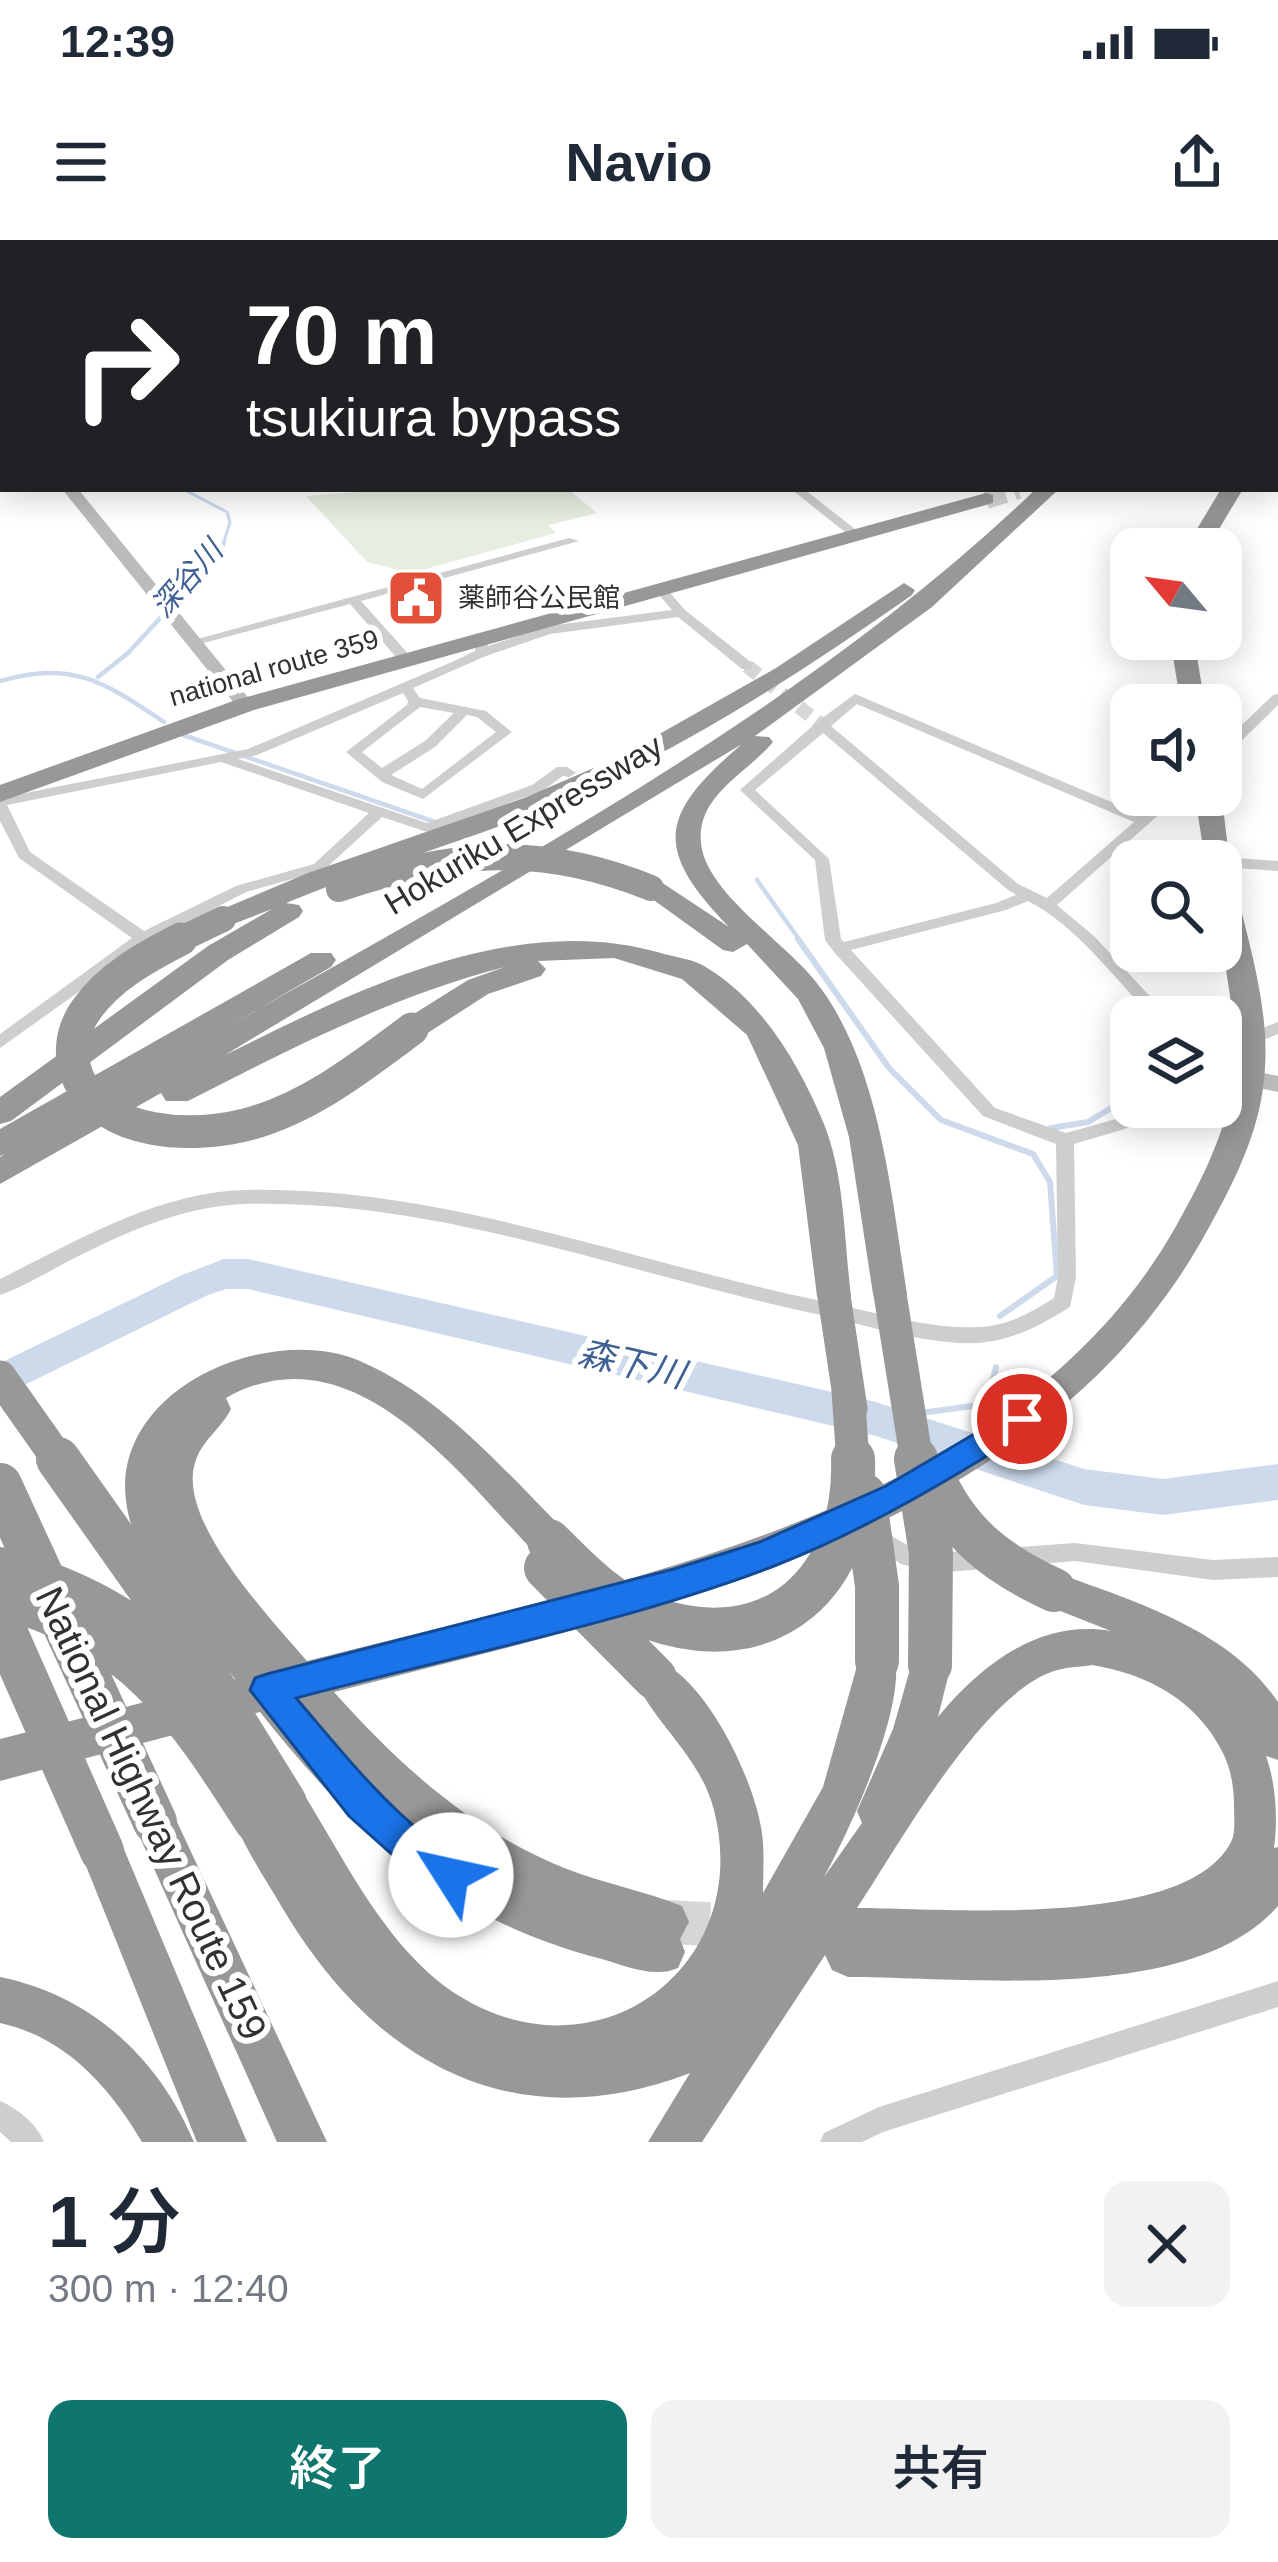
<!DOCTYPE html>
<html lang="ja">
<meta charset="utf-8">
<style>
:root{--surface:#fff;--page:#f2f2f3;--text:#1f2937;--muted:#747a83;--accent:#0f766e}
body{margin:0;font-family:Arial,"Noto Sans JP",sans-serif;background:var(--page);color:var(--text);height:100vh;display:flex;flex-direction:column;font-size:45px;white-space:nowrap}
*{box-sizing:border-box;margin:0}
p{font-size:39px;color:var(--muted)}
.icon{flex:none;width:66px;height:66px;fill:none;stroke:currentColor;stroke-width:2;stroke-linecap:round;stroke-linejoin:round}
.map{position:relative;height:1902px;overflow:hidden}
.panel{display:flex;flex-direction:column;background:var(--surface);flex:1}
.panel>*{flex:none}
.guide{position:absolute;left:0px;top:0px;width:1278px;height:252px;box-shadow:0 6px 30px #0003;background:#202124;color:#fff;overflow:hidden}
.needle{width:78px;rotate:299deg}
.controls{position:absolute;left:1110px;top:288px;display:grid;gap:24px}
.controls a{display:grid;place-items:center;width:132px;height:132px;border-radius:24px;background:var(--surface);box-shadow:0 6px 30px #0003;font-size:60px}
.pin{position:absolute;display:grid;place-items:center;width:102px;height:102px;color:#fff;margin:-51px;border:6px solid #fff;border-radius:50%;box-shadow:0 3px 12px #0007}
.me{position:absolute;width:132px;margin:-66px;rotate:305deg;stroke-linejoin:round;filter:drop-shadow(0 0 9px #0008)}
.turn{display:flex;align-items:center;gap:42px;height:252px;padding:0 48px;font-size:54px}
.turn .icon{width:156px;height:156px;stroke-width:2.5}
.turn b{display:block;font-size:84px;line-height:102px}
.round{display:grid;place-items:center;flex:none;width:126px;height:126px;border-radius:24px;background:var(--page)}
.head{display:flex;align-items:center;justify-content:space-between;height:204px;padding:0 48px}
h1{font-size:72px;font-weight:600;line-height:90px}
.cta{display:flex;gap:24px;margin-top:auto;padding:24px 48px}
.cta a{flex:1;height:138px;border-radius:24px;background:var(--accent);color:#fff;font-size:48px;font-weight:600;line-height:138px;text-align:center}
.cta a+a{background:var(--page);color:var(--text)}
.status{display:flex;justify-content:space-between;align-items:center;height:84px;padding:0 60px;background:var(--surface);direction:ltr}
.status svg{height:33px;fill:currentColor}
header{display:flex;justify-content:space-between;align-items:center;height:156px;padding:0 48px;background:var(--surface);font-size:54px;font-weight:600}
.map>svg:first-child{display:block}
.green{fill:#e5eee0}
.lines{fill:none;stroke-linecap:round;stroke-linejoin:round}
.stream-far2{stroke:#cddaec;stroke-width:3}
.stream-far1{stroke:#cddaec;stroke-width:4.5}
.stream{stroke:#cddaec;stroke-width:6}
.river{fill:#cddaec;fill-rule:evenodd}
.street-tunnel{stroke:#d6d6d6;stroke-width:14;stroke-dasharray:14 8;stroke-linecap:butt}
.highway-tunnel-far1{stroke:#d6d6d6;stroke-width:20;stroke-dasharray:20 9;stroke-linecap:butt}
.highway-tunnel{stroke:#d6d6d6;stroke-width:44;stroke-dasharray:44 21;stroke-linecap:butt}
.street{fill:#cecece;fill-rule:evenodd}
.secondary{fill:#bbb;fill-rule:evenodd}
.highway{fill:#989898;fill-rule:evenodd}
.highway-bridge-far2{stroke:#989898;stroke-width:26}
.highway-bridge-far1{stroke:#989898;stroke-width:33}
.highway-bridge{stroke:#989898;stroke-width:44}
.route{fill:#1a73e8;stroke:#114b97;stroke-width:3}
.labels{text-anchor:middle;stroke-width:12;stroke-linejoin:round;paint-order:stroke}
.far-poi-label{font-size:27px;fill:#313131;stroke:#fff;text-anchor:start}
.far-street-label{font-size:27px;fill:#313131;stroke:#fff}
.far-water-label{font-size:30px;font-style:italic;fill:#406193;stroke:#fff}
.street-label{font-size:33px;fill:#313131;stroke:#fff}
.water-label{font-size:36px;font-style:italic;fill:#406193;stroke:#fff}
.near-street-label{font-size:39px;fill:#313131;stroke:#fff}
</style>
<div class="status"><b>12:39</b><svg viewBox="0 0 49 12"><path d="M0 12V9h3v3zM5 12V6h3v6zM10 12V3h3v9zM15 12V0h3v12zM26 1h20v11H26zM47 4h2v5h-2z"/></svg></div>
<header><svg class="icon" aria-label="menu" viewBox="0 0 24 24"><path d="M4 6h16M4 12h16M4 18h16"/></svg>Navio<svg class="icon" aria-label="share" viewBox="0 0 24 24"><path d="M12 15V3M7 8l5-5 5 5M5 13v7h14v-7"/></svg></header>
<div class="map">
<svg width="1278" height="1902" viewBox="0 0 1278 1902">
<rect width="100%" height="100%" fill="#fff"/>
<path class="green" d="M0,0H1199L3,3V87Z
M399,249H568L597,273L548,285L556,293L411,333L367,322L306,256Z"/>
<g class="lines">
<path class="stream-far2" d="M183,249L227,272L230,282L223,305"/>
<path class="stream-far1" d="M98,437L128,413L220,313L224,302
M0,441C73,420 104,442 164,482
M183,495L435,582
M757,640L801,702"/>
<path class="stream" d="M798,699L889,828L941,880L1033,914L1050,942L1057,1036L1000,1076
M1051,888L1088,882L1118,864
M921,1173L987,1164L996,1127
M876,1179L896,1176"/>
<path class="river" d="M224,1019H248L876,1162L1084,1229L1163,1239L1278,1224V1260L1163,1275L1084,1265L876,1196L248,1049H226L208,1055L0,1157V1123L182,1035Z"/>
<path class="street-tunnel" d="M747,426L822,485"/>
<path class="highway-tunnel-far1" d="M986,259L1018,249"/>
<path class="highway-tunnel" d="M666,1682L748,1686"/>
<path class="street" d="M1275,214H1278V221H1275Z
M791,249H804L860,293L850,296Z
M569,298L579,301L361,361L412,418V424H402L350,364L196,405L190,401Z
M660,345L664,346L685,370L752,423V429H742L678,377L550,394L486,416L413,448L420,458L486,471L512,492L423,559L382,542L346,512L407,465L408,461L403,453L257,515L238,519L427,583L532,545L557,527H567L576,533L569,537L563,536L542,551L427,592L382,577L324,630L246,652L149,702L0,808V794L132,698L19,618L0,581V558L248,509L452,422L475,411L477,397H487L488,406L548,386L672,370L654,349ZM420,467L454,473L425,501L382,528L362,512ZM467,475L477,477L496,492L422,549L391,535L435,507ZM221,522L369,573L314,624L236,646L144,691L30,612L7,565Z
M855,454L1142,575L1165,555H1181L1057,665L1095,697L1169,777H1152C1114,738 1077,686 1028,661L1006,670L851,710L995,868L1066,893L1116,879L1133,867H1154L1128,888L1074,904L1076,1037L1070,1067C1041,1085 1012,1101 977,1103C924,1105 868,1085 816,1074C630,1035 437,958 245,964C181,966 122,994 65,1023C44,1034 23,1047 0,1055V1039C77,1001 157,952 246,950C441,946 629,1021 817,1060C869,1070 926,1090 979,1087C1007,1086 1031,1073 1054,1058L1058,1037L1056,904L983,876L834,712L825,700L815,620L740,550L817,482ZM857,464L1134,582L1047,658L1018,644L831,486ZM823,493L1008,650L1016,655L996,663L844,702L841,699L829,619L755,550Z
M1278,454V465L1226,516L1221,517V505L1273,455Z
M1221,617L1278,621V631L1221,627V621H1214Z
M1278,782V794L1248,806L1240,800L1242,796Z
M1221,827L1255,834L1257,838L1249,844L1221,839Z
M878,1288L914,1309L936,1313L1075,1303L1213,1320L1278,1317V1337L1213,1340L1075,1321L936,1333L901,1324L870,1304L867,1297L870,1290Z
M1278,1741V1767L883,1892L862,1902H820L824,1893L879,1867Z
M0,1861C17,1868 38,1885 44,1902H11L0,1892Z"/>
<path class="secondary" d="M0,188H3V197H0Z
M62,249H78L251,461V469H239Z
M1249,830L1278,836V852L1241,844L1238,838L1241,832Z"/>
<path class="highway" d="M1278,187V201L1275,202V188Z
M1036,249H1059L932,367L755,496L769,497L773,502C748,533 696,555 701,603C705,652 786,703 816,742C880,823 891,954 907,1054L902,1064L890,1068L878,1064L873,1054L849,897L824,808L798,759L747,704L733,712L723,710L637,648L641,642H661L729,687C652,608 660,574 742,504L225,815C354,751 514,670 661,713C674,717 692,719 704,726C762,760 799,824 824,884C845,937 844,1000 851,1056L846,1066L834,1070L822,1066L817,1056L798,905L747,795L682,739L614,718L538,721L546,729L541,736L488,754L423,796H401L397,789L401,782L468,740L505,727C393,756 291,808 188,861H166L161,853L0,944V917L5,914L0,916V889L311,713H331L336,720L331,727L220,791C503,629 798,476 1036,249Z
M1221,249H1243L1207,309H1185Z
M986,253L993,255V263L254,470L0,562V545L236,460Z
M904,343L915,350L912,355C796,436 678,513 546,568C461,603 371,627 286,663L299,665L303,671L299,677L228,720L11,881L0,884V857L208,706L272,669L223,688L209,679L213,673L308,633L524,558L617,518L776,428Z
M1170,399H1194L1205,465H1181Z
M1195,555H1221C1225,578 1227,606 1231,625C1245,696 1272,765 1264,839C1259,894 1233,944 1207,991C1037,1302 647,1369 334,1452C401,1527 473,1592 567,1629C605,1644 645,1651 682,1666L689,1682L680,1699L685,1712L678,1728C653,1739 624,1725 598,1718C447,1679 354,1590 260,1472L0,1541V1499L235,1439C195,1386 135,1330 126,1261C112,1148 269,1082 360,1121C441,1156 501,1227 563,1289L568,1301L563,1313L549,1318L535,1313C457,1231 351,1087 226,1158L231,1169C221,1189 201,1201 195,1223C177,1281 270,1378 307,1421C603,1344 1009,1280 1175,988C1198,947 1221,903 1231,855C1241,803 1229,754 1222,703C1218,676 1221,648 1221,621H1205Z
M1054,1332C1133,1361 1229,1389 1278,1462V1520L1266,1516C1276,1544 1278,1579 1274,1608L1278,1607V1666C1191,1765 969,1737 848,1737L832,1730L825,1715L702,1902H648L690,1833C511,1902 373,1820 283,1669C266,1640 247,1612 234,1581L241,1566L256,1559L263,1562L270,1548L285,1542L300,1548C345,1619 387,1712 461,1757C599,1841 754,1727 714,1570C700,1516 656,1486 634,1438L640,1424L655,1419C706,1438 752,1536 761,1587C765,1608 763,1631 763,1653L823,1547L862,1408L877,1402L892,1408C913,1454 849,1592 824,1637L862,1583L857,1571L893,1489L915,1412L930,1406L945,1412L951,1425L938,1477C981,1425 1039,1379 1111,1391L1040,1363L1034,1350L1040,1337ZM1092,1425C1147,1434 1197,1460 1223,1513C1231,1529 1234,1548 1234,1566C1234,1578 1236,1592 1231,1602C1186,1690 944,1668 857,1668C899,1605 982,1454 1054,1431C1066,1427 1080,1427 1092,1425Z
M155,1560L170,1567L327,1902H277L133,1582L140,1567Z
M102,1589L118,1595L247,1902H197L80,1611L86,1595Z
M0,1737C90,1755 158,1817 194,1902H142C109,1846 65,1797 0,1783Z"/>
<path class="highway-bridge-far2" d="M339,649C452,611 539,603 651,648
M175,702L223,679"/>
<path class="highway-bridge-far1" d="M181,699C146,717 109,737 86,770C71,791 68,817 79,840C108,896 191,898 245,885C308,869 361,827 412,789
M890,1054L917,1222
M834,1056L851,1169
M0,1137L60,1222
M848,1151L853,1222"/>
<path class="highway-bridge" d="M58,1219L169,1376L285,1563
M916,1219L931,1313L930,1425
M932,1235C957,1293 997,1324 1054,1350
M0,1245L155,1582
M864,1255L877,1346V1421
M549,1301C579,1331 610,1364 651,1378C773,1421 857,1340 853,1219
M546,1328L655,1438
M0,1329C75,1348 136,1382 191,1436
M0,1355C136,1395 183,1467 256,1581
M0,1380L102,1611"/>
</g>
<path class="route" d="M1022,1166L1032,1170L1037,1179L1032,1188C949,1240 866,1290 774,1326C625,1383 451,1417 296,1458C338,1507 377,1557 428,1598C444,1610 462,1615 470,1635L464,1648L451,1653L405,1626L349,1576L250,1450L255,1438L267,1434L674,1329L760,1302L886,1246Z"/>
<defs>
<symbol id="civic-square" viewBox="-11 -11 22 22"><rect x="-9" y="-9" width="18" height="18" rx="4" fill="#e25039" stroke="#fff"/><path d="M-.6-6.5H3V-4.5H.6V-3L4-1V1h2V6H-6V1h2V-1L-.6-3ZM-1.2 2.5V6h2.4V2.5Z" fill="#fff"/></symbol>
</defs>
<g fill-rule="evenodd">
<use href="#civic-square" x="383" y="325" width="66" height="66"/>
</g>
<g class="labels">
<g class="far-poi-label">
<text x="458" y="367">薬師谷公民館</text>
</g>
<g class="far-street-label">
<text transform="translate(274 428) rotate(-16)" y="9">national route 359</text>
</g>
<g class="far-water-label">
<text transform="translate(187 339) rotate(-49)" y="10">深谷川</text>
</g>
<g class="street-label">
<text transform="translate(523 584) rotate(-31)" y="12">Hokuriku Expressway</text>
</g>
<g class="water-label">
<text transform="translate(632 1123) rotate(13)" y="13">森下川</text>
</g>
<g class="near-street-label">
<text transform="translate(152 1573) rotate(65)" y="14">National Highway Route 159</text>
</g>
</g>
</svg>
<div class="controls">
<a><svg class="needle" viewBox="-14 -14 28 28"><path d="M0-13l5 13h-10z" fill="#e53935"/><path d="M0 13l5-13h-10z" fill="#747a83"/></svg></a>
<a><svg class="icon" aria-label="sound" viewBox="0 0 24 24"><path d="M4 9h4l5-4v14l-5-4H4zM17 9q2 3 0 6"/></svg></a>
<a><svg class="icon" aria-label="search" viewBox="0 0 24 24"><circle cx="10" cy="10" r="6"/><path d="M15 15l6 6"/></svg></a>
<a><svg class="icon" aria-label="layers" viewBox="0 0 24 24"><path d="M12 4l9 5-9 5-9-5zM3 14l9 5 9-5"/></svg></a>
</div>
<div class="pin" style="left:1022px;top:1179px;background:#d93025"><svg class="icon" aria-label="arrive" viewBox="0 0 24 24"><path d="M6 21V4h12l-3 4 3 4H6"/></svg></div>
<svg class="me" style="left:451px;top:1635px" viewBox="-20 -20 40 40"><circle r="19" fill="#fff"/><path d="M0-13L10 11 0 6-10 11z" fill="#1a73e8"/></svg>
<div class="guide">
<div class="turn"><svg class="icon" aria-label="right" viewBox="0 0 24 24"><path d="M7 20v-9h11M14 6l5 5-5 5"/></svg><div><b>70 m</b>tsukiura bypass</div></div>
</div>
</div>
<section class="panel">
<div class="head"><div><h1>1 分</h1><p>300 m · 12:40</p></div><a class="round"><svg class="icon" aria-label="close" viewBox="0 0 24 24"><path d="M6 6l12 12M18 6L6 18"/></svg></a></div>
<div class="cta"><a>終了</a><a>共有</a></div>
</section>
